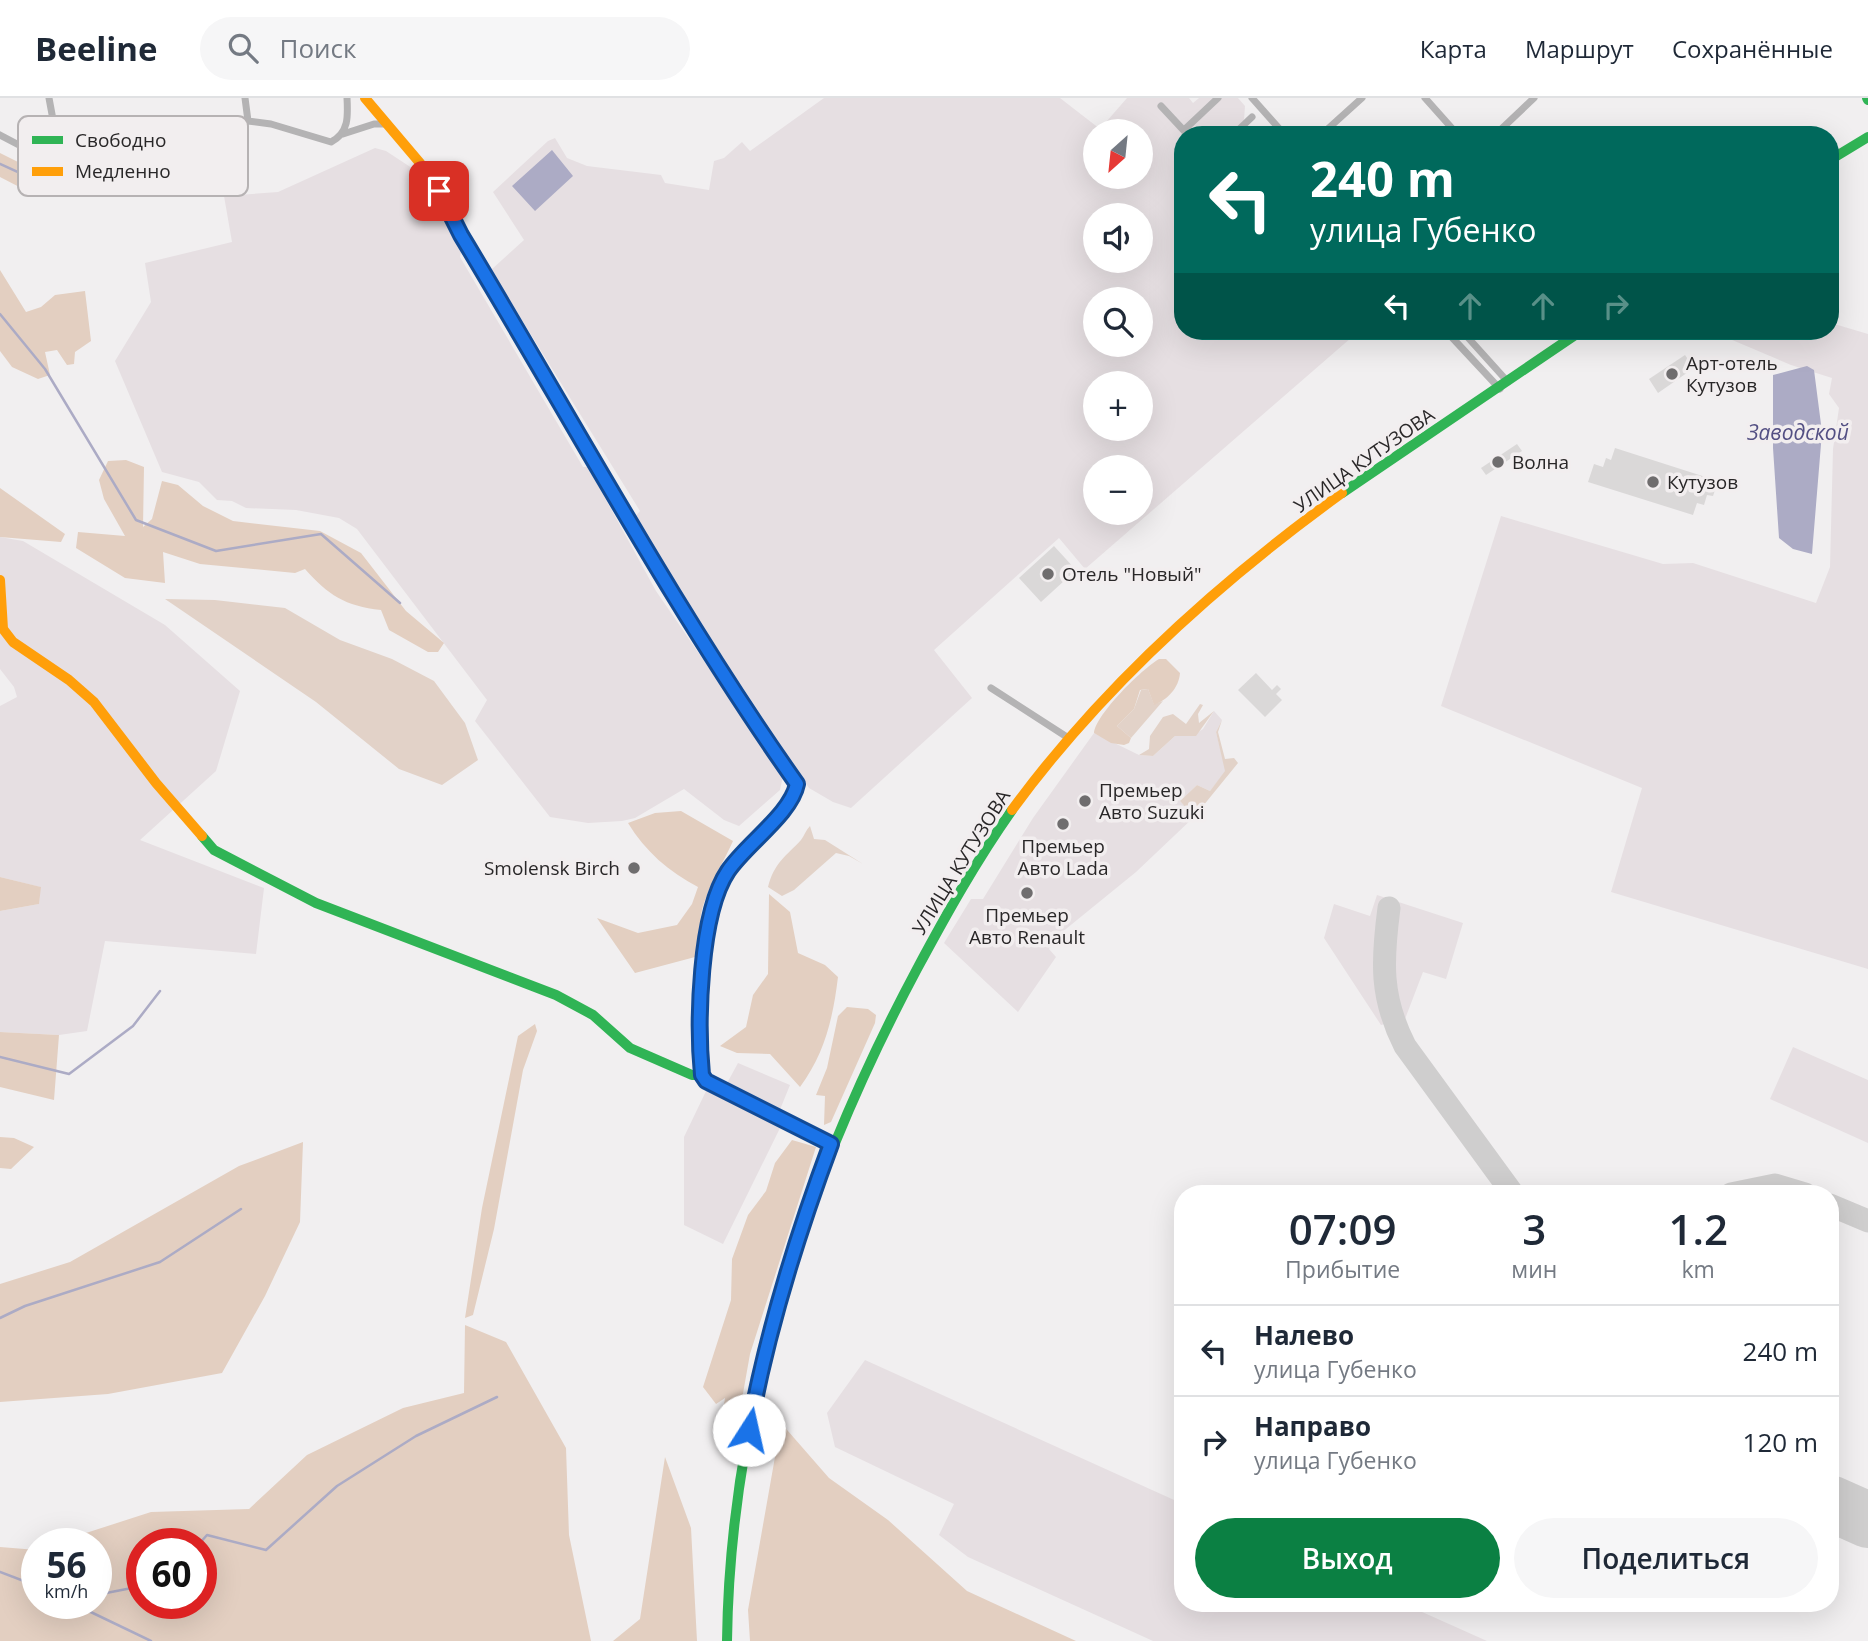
<!DOCTYPE html>
<html lang="ru">
<meta charset="utf-8">
<style>
:root{--surface:#fff;--page:#f6f6f7;--text:#1f2937;--muted:#747a83;--line:#e0e1e3;--accent:#0b8043}
body{margin:0;font-family:"Open Sans",sans-serif;background:var(--page);color:var(--text);height:100vh;display:flex;flex-direction:column;font-size:26px;white-space:nowrap}
*{box-sizing:border-box;margin:0}
p{font-size:23px;color:var(--muted)}
.icon{flex:none;width:38px;height:38px;fill:none;stroke:currentColor;stroke-width:2;stroke-linecap:round;stroke-linejoin:round}
.map{position:relative;flex:1;overflow:hidden}
.sheet{position:absolute;left:1174px;top:1087px;width:665px;height:427px;display:flex;flex-direction:column;background:var(--surface);border-radius:28px;box-shadow:0 7px 28px #0002}
.sheet>*{flex:none}
.top-card{position:absolute;left:1174px;top:28px;width:665px;height:214px;border-radius:28px;box-shadow:0 7px 28px #0002;background:#00695c;color:#fff;overflow:hidden}
.needle{width:46px;rotate:207deg}
.fabs{position:absolute;left:1083px;top:21px;display:grid;gap:14px}
.fabs a{display:grid;place-items:center;width:70px;height:70px;border-radius:50%;background:var(--surface);box-shadow:0 7px 28px #0002;font-size:35px}
.speed{position:absolute;left:21px;top:1430px;display:flex;gap:14px;font-size:35px;font-weight:700;text-align:center}
.speed>*{display:grid;place-content:center;width:91px;height:91px;border-radius:50%;background:var(--surface);box-shadow:0 7px 28px #0002;line-height:1}
.speed small{font-size:18px;font-weight:400}
.speed .limit{border:10px solid #d22;background:#fff;color:#111}
.pin{position:absolute;display:grid;place-items:center;width:60px;height:60px;color:#fff;margin:-30px;border-radius:14px;box-shadow:0 4px 10px #0006}
.me{position:absolute;width:77px;margin:-38px;rotate:10deg;stroke-linejoin:round;filter:drop-shadow(0 0 5px #0008)}
.turn{display:flex;align-items:center;gap:24px;height:147px;padding:0 21px;font-size:32px}
.turn .icon{width:91px;height:91px;stroke-width:2.5}
.turn b{display:block;font-size:49px;line-height:60px}
.lanes{display:flex;align-items:center;height:66px;padding:0 21px;background:#0003;justify-content:center;gap:35px;direction:ltr}
.lanes .off{opacity:.35}
.eta{display:flex;justify-content:space-evenly;align-items:center;height:119px;text-align:center}
.eta b{font-size:42px;font-weight:600;line-height:49px}
.primary-button{display:flex;gap:14px;margin-top:auto;padding:14px 21px}
.primary-button a{flex:1;height:80px;border-radius:42px;background:var(--accent);color:#fff;font-size:28px;font-weight:600;line-height:80px;text-align:center}
.primary-button a+a{background:var(--page);color:var(--text)}
ul{padding:0;list-style:none}
li{display:flex;align-items:center;gap:21px;height:91px;padding:0 21px;border-top:2px solid var(--line)}
li div{flex:1}
li b{display:block;font-size:26px}
li em{font-style:normal}
header{display:flex;align-items:center;gap:42px;box-sizing:border-box;height:98px;padding:0 35px;background:var(--surface);border-bottom:2px solid var(--line)}
header strong{font-size:33px}
nav{display:flex;gap:38px;margin-inline-start:auto;font-size:24px}
.search{width:490px;height:63px;background:var(--page);display:flex;align-items:center;gap:18px;box-sizing:border-box;padding:0 24px;border-radius:38px;color:var(--muted);font-size:26px}
.map>svg:first-child{display:block}
.built{fill:#e6dfe2;fill-rule:evenodd}
.green{fill:#e2d2c8}
.forest{fill:#e3cfc1;fill-rule:evenodd}
.water{fill:#acabc5}
.lines{fill:none;stroke-linecap:round;stroke-linejoin:round}
.stream{stroke:#acabc5;stroke-width:2.5}
.taxiway{stroke:#cfcece;stroke-width:23}
.runway{stroke:#cfcece;stroke-width:56}
.building{fill:#dad8d8}
.street{stroke:#b4b3b4;stroke-width:7}
.fast{stroke:#30b455;stroke-width:10}
.slow{stroke:#ff9f0a;stroke-width:10}
.route-casing{stroke:#114b97;stroke-width:18}
.route{stroke:#1a73e8;stroke-width:12}
.poi-dot{fill:#6f6d6e;stroke:#f2eeef;stroke-width:2.5}
.labels{text-anchor:middle;stroke-width:7;stroke-linejoin:round;paint-order:stroke}
.poi-label{font-size:19px;fill:#292728;stroke:#f2eeef;text-anchor:start}
.street-label{font-size:19px;fill:#292728;stroke:#f2eeef}
.water-label{font-size:21px;font-style:italic;fill:#534f83;stroke:#f2eeef}
.key{fill:#f2eeef;stroke:#b6b2b3;stroke-width:2}
.key-label{font-size:19px;fill:#292728}
</style>
<header>
<strong>Beeline</strong>
<div class="search"><svg class="icon" aria-label="search" viewBox="0 0 24 24"><circle cx="10" cy="10" r="6"/><path d="M15 15l6 6"/></svg>Поиск</div>
<nav><a>Карта</a><a>Маршрут</a><a>Сохранённые</a></nav>
</header>
<div class="map">
<svg width="1868" height="1543" viewBox="0 0 1868 1543">
<rect width="100%" height="100%" fill="#f1eff0"/>
<path class="built" d="M824,0H1060L1100,31L1127,0H1189L1193,5L1199,0H1238L1245,8L1244,22L1228,37H1183V233H1359L1085,471L1059,440L934,552L972,600L851,710L833,704L809,690L632,422L640,413L491,172L524,142L493,94L548,43L555,40L567,60L587,68L661,77L665,85L709,92L714,63L724,60L742,44L750,53ZM1096,33H1141V79H1096ZM1096,117H1141V163H1096ZM1096,201H1141V247H1096ZM1096,285H1141V331H1096ZM1096,369H1141V415H1096Z
M375,50L386,53L424,78L462,149L460,159L583,369H588L656,493L783,678L780,692L739,728L724,722L684,691L635,720L622,723L588,725L550,719L475,623L487,602L357,431L339,420L296,412L246,410L232,403L217,402L199,384L162,374L115,263L151,204L145,165L232,144L224,98L278,94Z
M1831,225L1868,236V871L1611,794L1642,690L1441,608L1501,418L1663,466L1693,465L1816,505L1830,469L1833,351L1839,310L1829,296L1832,280L1791,267L1711,233H1830Z
M0,439L23,443L165,527L240,593L216,673L140,742L264,790L256,856L105,843L87,933L59,937L0,934V813L39,806L40,789L0,779V608L17,599L14,589L0,571Z
M1214,613L1222,622L1216,634L1226,673L1210,693L1197,687L1180,703L1194,719L1136,774L1061,835L1049,851L1056,859L1018,914L944,845L971,801H983L1033,720L1094,635L1139,657L1153,658L1175,638H1192L1203,631Z
M1377,797L1463,825L1446,881L1423,874L1405,921L1381,927L1324,840L1334,806L1370,818Z
M1793,949L1868,982V1045L1770,1001Z
M738,965L790,987L779,1014L726,987Z
M707,991L780,1030L723,1146L684,1127V1039Z
M865,1262L1183,1406V1505H1402L1487,1543H1153L968,1459L939,1437L954,1406L835,1349L827,1315Z"/>
<path class="green" d="M165,501L215,502L285,510L340,542L392,561L434,583L465,625L478,662L442,687L399,671L316,604Z
M1148,591L1154,606L1163,603L1131,640L1117,628L1134,611L1141,592Z
M1200,606L1203,607L1198,616L1199,625L1214,613L1196,638H1175L1153,658L1139,657L1149,651L1150,638L1163,619L1173,616L1186,626Z
M1222,622L1218,634L1225,661L1234,660L1238,665L1194,719L1180,703L1197,687L1210,693L1225,673L1216,634Z
M810,728L814,741L825,742L863,766L849,758L836,755L794,792L782,798L768,789C774,765 786,758 801,742C804,738 806,732 810,728Z"/>
<path class="forest" d="M0,55L32,71L45,86L29,94L0,79Z
M0,172L26,214L41,209L55,197L85,193L91,243L75,254L74,266L67,267L57,252L45,254L50,277L38,281L12,269L0,253Z
M126,362L144,369L143,429L152,421L162,383L178,387L203,408L233,423L320,433L361,455L406,513L444,545L438,554H428L389,532L381,512C345,508 328,497 305,471L295,475L200,466L163,454L165,485L125,480L76,450L78,434L125,438L104,401L99,382L108,363Z
M0,390L65,436L61,444L0,439Z
M1159,561H1166L1180,575C1179,590 1167,602 1154,607L1148,591L1140,592L1134,611L1117,628L1131,640L1129,645L1124,647L1111,645L1094,635C1096,616 1142,571 1159,561Z
M681,713L733,743C724,763 711,784 704,805C697,824 703,840 695,859L635,875L597,820L638,835L677,827L692,806L698,789C669,774 645,753 628,725L655,715Z
M0,779L41,789L39,806L0,813Z
M769,796L790,814L798,855L825,867L838,879C833,920 825,955 800,989L770,956L737,955L720,948L746,929L753,897L768,876Z
M847,909L868,911L876,917L875,925L831,1024L824,1027L825,998L816,997L827,970L838,918Z
M535,926L537,933L523,972L494,1131L473,1217L465,1220L482,1110L518,938Z
M0,934L59,937L54,1002L0,989Z
M0,1039L14,1040L34,1049L11,1071L0,1070Z
M792,1042L816,1049L750,1256L734,1346L725,1352L720,1332L725,1300L716,1306L703,1289L731,1202L732,1161L748,1117L766,1093L775,1065Z
M303,1044L300,1124L265,1198L222,1275L108,1296L0,1304V1186L70,1164L239,1068Z
M465,1227L506,1244L566,1350L569,1437L591,1543H0V1449L37,1452V1505H96V1446L55,1445L151,1414L249,1411L307,1357L403,1310L464,1295ZM142,1446H201V1505H142Z
M781,1325L829,1380L888,1422L967,1493L1076,1543H750L748,1512Z
M665,1359L691,1430L697,1543H613L640,1521Z"/>
<path class="water" d="M552,52L573,78L535,113L512,88Z
M1807,268L1814,272L1822,334L1812,456L1793,451L1779,440L1773,350V277Z"/>
<g class="lines">
<path class="stream" d="M0,66L55,91
M0,216L45,271L136,422L216,453L321,436L400,505
M0,959L69,976L133,928L160,893
M0,1220L25,1208L160,1164L241,1111
M199,1446L207,1437L266,1452L337,1388L416,1338L497,1299
M0,1474L37,1488
M96,1497L142,1488
M72,1505L151,1543"/>
<path class="taxiway" d="M1389,810C1382,863 1380,899 1405,948L1513,1096
M1731,1096L1775,1087L1805,1096
M1830,1107L1868,1123"/>
<path class="runway" d="M1830,1405L1868,1422"/>
</g>
<path class="building" d="M1685,257L1694,270L1658,295L1649,281Z
M1517,346L1522,353L1486,377L1481,370Z
M1615,350L1718,383L1713,398L1707,397L1704,407L1697,405L1693,417L1588,384L1594,366L1603,369L1606,360L1611,362Z
M1054,448L1076,472L1041,504L1019,480Z
M1256,575L1272,592L1277,587L1281,591L1276,596L1282,602L1265,619L1238,592Z"/>
<g class="lines">
<path class="street" d="M49,0L61,65L93,88L192,71L205,39L221,24L248,23
M245,0L248,23L271,26L331,44C349,35 348,18 347,0
M1252,0L1285,37
M1425,0L1458,37
M1161,8L1188,37
M1184,32L1218,0
M343,36L374,26H386
M0,37L38,57L60,60
M1233,37L1252,19
M1321,37L1362,0
M1495,37L1534,0
M1446,233L1500,291
M1462,233L1508,284
M991,590L1070,641"/>
<path class="fast" d="M1867,0L1868,2
M1830,62L1868,39
M601,374L708,552L797,686C784,723 750,743 728,774C702,811 692,940 707,983L831,1046
M1342,395L1581,233
M202,738L214,752L316,805L556,897L593,917L630,950L692,977H703
M727,1543C730,1308 807,1077 917,871C946,817 976,763 1012,712"/>
<path class="slow" d="M365,0L420,65L435,88L601,374
M0,482L3,531L13,544L69,582L94,604L156,685L202,738
M1012,712C1102,589 1219,484 1342,395"/>
</g>
<g class="lines">
<defs>
<path id="route" d="M439,93L461,137C572,321 673,510 797,686C791,716 746,746 728,773C699,816 697,926 702,977L706,983L831,1046C796,1140 767,1233 749,1332"/>
</defs>
<use href="#route" class="route-casing"/>
<use href="#route" class="route"/>
</g>
<g class="poi-dot">
<circle cx="1672" cy="276" r="7"/>
<circle cx="1498" cy="364" r="7"/>
<circle cx="1653" cy="384" r="7"/>
<circle cx="1048" cy="476" r="7"/>
<circle cx="1085" cy="703" r="7"/>
<circle cx="1063" cy="726" r="7"/>
<circle cx="634" cy="770" r="7"/>
<circle cx="1027" cy="795" r="7"/>
</g>
<g class="labels">
<g class="poi-label">
<text x="1686" y="272">Арт-отель<tspan x="1686" dy="22">Кутузов</tspan></text>
<text x="1512" y="371">Волна</text>
<text x="1667" y="391">Кутузов</text>
<text x="1062" y="483">Отель "Новый"</text>
<text x="1099" y="699">Премьер<tspan x="1099" dy="22">Авто Suzuki</tspan></text>
<text x="1063" y="755" text-anchor="middle">Премьер<tspan x="1063" dy="22">Авто Lada</tspan></text>
<text x="620" y="777" text-anchor="end">Smolensk Birch</text>
<text x="1027" y="824" text-anchor="middle">Премьер<tspan x="1027" dy="22">Авто Renault</tspan></text>
</g>
<g class="street-label">
<text transform="translate(1364 362) rotate(-35)" y="7">УЛИЦА КУТУЗОВА</text>
<text transform="translate(961 764) rotate(-58)" y="7">УЛИЦА КУТУЗОВА</text>
</g>
<g class="water-label">
<text x="1798" y="342">Заводской</text>
</g>
</g>
<rect x="18" y="18" width="230" height="80" rx="10" class="key"/>
<rect x="32" y="38" width="31" height="8" fill="#30b455"/>
<rect x="32" y="69" width="31" height="9" fill="#ff9f0a"/>
<g class="key-label">
<text x="75" y="49">Свободно</text>
<text x="75" y="80">Медленно</text>
</g>
</svg>
<div class="fabs">
<a><svg class="needle" viewBox="-14 -14 28 28"><path d="M0-13l5 13h-10z" fill="#e53935"/><path d="M0 13l5-13h-10z" fill="#747a83"/></svg></a>
<a><svg class="icon" aria-label="sound" viewBox="0 0 24 24"><path d="M4 9h4l5-4v14l-5-4H4zM17 9q2 3 0 6"/></svg></a>
<a><svg class="icon" aria-label="search" viewBox="0 0 24 24"><circle cx="10" cy="10" r="6"/><path d="M15 15l6 6"/></svg></a>
<a>+</a>
<a>−</a>
</div>
<div class="speed"><div>56<small>km/h</small></div><div class="limit">60</div></div>
<div class="pin" style="left:439px;top:93px;background:#d93025"><svg class="icon" aria-label="arrive" viewBox="0 0 24 24"><path d="M6 21V4h12l-3 4 3 4H6"/></svg></div>
<svg class="me" style="left:749px;top:1332px" viewBox="-20 -20 40 40"><circle r="19" fill="#fff"/><path d="M0-13L10 11 0 6-10 11z" fill="#1a73e8"/></svg>
<div class="top-card">
<div class="turn"><svg class="icon" aria-label="left" viewBox="0 0 24 24"><path d="M17 20v-9H6M10 6l-5 5 5 5"/></svg><div><b>240 m</b>улица Губенко</div></div>
<div class="lanes"><svg class="icon" aria-label="left" viewBox="0 0 24 24"><path d="M17 20v-9H6M10 6l-5 5 5 5"/></svg><svg class="icon off" aria-label="ahead" viewBox="0 0 24 24"><path d="M12 20V5M6 11l6-6 6 6"/></svg><svg class="icon off" aria-label="ahead" viewBox="0 0 24 24"><path d="M12 20V5M6 11l6-6 6 6"/></svg><svg class="icon off" aria-label="right" viewBox="0 0 24 24"><path d="M7 20v-9h11M14 6l5 5-5 5"/></svg></div>
</div>
<section class="sheet">
<div class="eta">
<div><b>07:09</b><p>Прибытие</p></div>
<div><b>3</b><p>мин</p></div>
<div><b>1.2</b><p>km</p></div>
</div>
<ul>
<li><svg class="icon" aria-label="left" viewBox="0 0 24 24"><path d="M17 20v-9H6M10 6l-5 5 5 5"/></svg><div><b>Налево</b><p>улица Губенко</p></div><em>240 m</em></li>
<li><svg class="icon" aria-label="right" viewBox="0 0 24 24"><path d="M7 20v-9h11M14 6l5 5-5 5"/></svg><div><b>Направо</b><p>улица Губенко</p></div><em>120 m</em></li>
</ul>
<div class="primary-button"><a>Выход</a><a>Поделиться</a></div>
</section>
</div>
